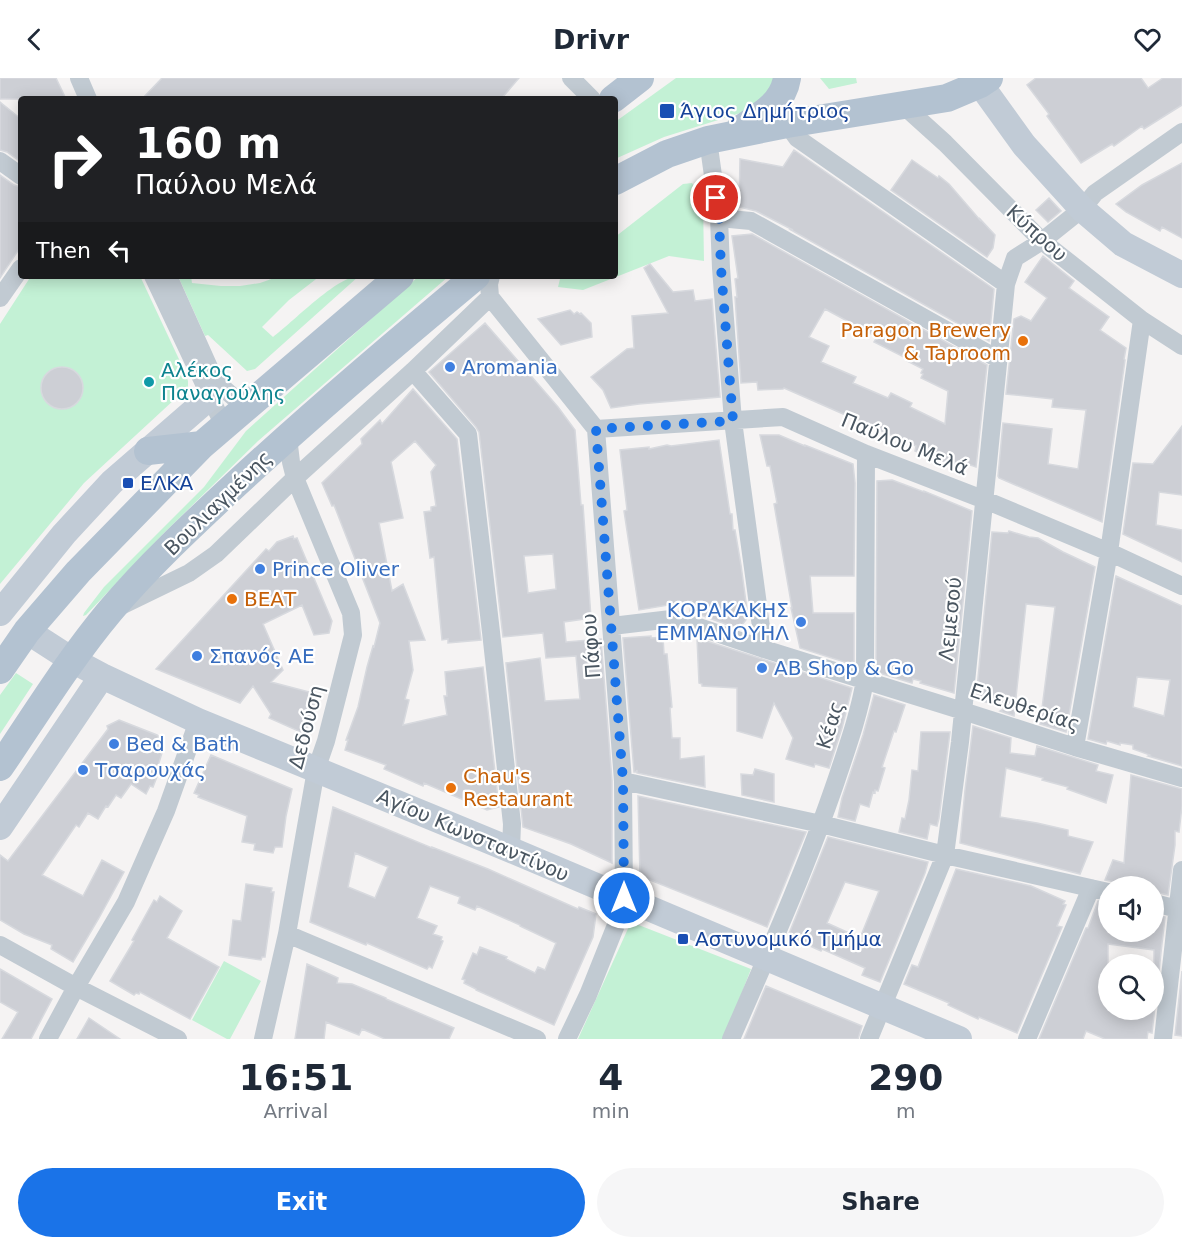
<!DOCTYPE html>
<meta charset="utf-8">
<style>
:root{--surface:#fff;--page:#f6f6f7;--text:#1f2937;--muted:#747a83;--accent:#1a73e8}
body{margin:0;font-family:"DejaVu Sans",sans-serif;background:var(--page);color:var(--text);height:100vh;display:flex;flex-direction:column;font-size:22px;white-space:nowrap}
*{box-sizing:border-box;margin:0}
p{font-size:20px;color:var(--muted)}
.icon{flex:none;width:33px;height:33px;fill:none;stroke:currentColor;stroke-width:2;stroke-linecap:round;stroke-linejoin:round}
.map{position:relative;height:961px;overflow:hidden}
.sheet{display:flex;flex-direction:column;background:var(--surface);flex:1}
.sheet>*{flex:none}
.top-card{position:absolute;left:18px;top:18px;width:600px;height:183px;border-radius:6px;box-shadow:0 3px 15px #0003;background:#202124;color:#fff;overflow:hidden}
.controls{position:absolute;left:1098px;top:798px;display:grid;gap:12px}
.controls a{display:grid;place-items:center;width:66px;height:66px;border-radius:50%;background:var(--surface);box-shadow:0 3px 15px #0003;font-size:30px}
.pin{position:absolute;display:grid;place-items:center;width:51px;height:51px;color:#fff;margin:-26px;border:3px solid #fff;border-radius:50%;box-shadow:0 2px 6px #0007}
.me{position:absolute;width:66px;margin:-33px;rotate:0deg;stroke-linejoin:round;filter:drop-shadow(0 0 4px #0008)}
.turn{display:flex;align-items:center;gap:21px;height:126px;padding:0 18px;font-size:27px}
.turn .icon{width:78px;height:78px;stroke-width:2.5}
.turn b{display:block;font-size:42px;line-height:51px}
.then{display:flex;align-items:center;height:57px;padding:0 18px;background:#0003;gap:12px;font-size:22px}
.eta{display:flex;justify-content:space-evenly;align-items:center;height:102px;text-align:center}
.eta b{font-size:36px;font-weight:800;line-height:42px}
.button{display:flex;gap:12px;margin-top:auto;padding:12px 18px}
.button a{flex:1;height:69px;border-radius:36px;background:var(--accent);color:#fff;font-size:24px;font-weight:800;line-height:69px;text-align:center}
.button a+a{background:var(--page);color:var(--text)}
header{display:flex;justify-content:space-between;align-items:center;height:78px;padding:0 18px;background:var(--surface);font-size:27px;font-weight:800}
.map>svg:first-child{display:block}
.green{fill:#c3f1d5}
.building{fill:#cdcfd5;stroke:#d7d9de;stroke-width:1.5;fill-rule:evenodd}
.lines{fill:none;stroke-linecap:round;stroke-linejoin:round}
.street{stroke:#c1cad2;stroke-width:18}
.secondary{stroke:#c1cbd6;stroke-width:26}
.primary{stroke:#b3c2d1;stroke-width:28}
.route{stroke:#1a73e8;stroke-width:10;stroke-dasharray:0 18}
.transit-dot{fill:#1a4fb4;stroke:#fff;stroke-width:2}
.food-dot{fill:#e8710a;stroke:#fff;stroke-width:2}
.shop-dot{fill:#3f7fe0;stroke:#fff;stroke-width:2}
.culture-dot{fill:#0f9aa8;stroke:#fff;stroke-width:2}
.labels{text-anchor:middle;stroke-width:4.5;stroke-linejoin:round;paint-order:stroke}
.transit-label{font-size:20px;fill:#164399;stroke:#fff;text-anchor:start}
.street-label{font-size:20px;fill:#4a5661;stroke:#fff}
.food-label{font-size:20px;fill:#c56008;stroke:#fff;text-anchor:start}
.shop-label{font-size:20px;fill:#366cbe;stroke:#fff;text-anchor:start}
.culture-label{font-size:20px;fill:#0d838f;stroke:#fff;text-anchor:start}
</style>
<header><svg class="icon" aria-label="back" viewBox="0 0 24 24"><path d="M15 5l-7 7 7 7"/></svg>Drivr<svg class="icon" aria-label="heart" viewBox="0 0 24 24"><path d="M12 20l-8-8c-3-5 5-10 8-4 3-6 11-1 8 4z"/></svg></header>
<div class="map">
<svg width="1182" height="961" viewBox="0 0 1182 961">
<rect width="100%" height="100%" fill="#f5f3f3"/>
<path class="green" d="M676,0H776L777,5L750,32L664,59L615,81V44Z
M820,0H856L857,5L829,11Z
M692,105L703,124L704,183L669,178L583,212L558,209L560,201L564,198H615V159L683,106Z
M31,198H140L185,294L188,303V309L84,405L0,506V246Z
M178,198H191L192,205L221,208H240L260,205L280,198H320L289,222L262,249L273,259C292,245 337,198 359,198L255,291L247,293L208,257L205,258Z
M419,198H449L258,363L163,456L86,537L83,538L84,535L104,509L204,409L246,353Z
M16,595L33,606L0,656V617Z
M631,844L751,891L724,961H578Z
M224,883L261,903L230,961H227L192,942Z"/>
<path class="building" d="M0,0H56L66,21H0Z
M162,0H519L501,21H142Z
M1036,0H1141L1148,10L1163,0H1182V27L1144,51L1142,48L1114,68L1112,66L1081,85L1047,38L1049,36L1027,7Z
M0,24L21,41V84L7,74L0,72Z
M794,72L994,211L989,263L791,152H793L756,133L739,129L740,81L783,89Z
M912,82L938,100L939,98L949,106L980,142V141L995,157L993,170L987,179L891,112Z
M1182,85V160L1162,149L1160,153L1126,134L1116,126L1142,107Z
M0,97L14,107L21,109V168L0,200Z
M1049,120L1061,133L1048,144L1036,132Z
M752,156L987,287L976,389L959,383L956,388L915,373L916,368L784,310L783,311L758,312L757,304L741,305L735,219H737L735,201L738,200L732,158ZM825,231L877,259L874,264L908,281L907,283L923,291L921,295L923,296L921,300L948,313L945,346L910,329L912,325L891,315L888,320L853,305L856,299L821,284L829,268L809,259Z
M1043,178L1074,203L1069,210L1109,239L1100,252L1126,270L1124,281L1125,282L1102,444L1032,414L999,400L998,398L1003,345L1052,351L1048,386L1078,391L1086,332L1052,329L1053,321L1006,316L1014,241L1021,238L1031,243L1047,220L1025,204Z
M650,186L673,214L693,212L695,223L712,221L720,319L639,326L611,330L603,312L591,299L627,271L634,270L632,238L668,235L644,190Z
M570,232L574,236L577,234L580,236L581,235L591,245L592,259L561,267L538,241Z
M485,245L558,329L575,352L581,427H583L591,540L564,544L566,564L601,561L612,703V785L571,766L523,749L506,585L540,580L545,623L580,621L576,578L546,580L543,555L503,559L479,354L476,349L429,294ZM553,476L556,511L528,515L524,478Z
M41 310a21 21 0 1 1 42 0a21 21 0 1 1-42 0Z
M413,311L457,361L481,562L448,565V561L442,562L434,479L430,480L424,434L431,433V429L436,428L431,394L436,387L415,363L391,384L403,440L379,445L392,513L403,506L425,562L409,563L413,592L405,621L409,622L403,647L447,637L444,618H447L445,594L483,589L499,729L487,732L424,705L423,708L384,691L386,687L345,672L348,662H346L358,629L367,589L373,568L374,569L380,545L334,427L332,428L322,405L362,366L361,361L380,342L382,346Z
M1182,348V417L1159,414L1156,447L1182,452V484L1123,456L1133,385L1153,386Z
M760,357H779L805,368V367L853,386L855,405L854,498H810L813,535H854V587L800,570L791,530H792L774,426L777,425L770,388H767Z
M719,362L730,436H732L733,452H735L741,487L748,539L739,551L690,533L692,523L639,532L624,433L627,432L620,372L649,369V371L667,367L671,368Z
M892,402L924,414V413L972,433L954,615L920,605L921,603L913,601L912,605L876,594L877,403Z
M1009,453L1029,459L1038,460L1063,474L1095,489L1066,654L1040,646L1055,529L1026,526L1014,638L1000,633L1005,630L976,621L992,454L1008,455Z
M293,458L294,461L297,460L332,543L329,555L314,557L302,527L263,546L283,592L271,604L313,615L312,618L316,620L305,656L269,640L271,636L253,608L240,625L156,591L266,471L269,473L277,464Z
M1116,498L1182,528V688L1148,678L1150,677L1133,671V667L1120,665V667L1107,663L1106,666L1088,661ZM1137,599L1170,602L1164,638L1133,629Z
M651,558V560L663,559L664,576H667L672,629L670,630L672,660H680V681L704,678L705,709L637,695V692L636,694H634L623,560Z
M697,560L852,610L842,650L829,690L815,686L814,689L786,681L793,660L774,625L762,660L737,653V610L702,608V606L699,605Z
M874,617L905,627L896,654L894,653L882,689L885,690L878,713L875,712V715L873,714L869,729L860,726L855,743L838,739L842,720L863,657Z
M119,642L157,657L164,664V668L156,695L158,696L153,709L150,708L146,716L131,706L121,720L116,717L108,729L106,728L98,741L88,735L79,749L76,747L42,797L83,818L102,782L124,794L99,840L73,884L51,871L52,867L24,856L0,842V777L8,783L108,651L107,648Z
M973,648L1011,660L1010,675L1035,678L1037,668L1098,687L1096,693L1113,697L1106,725L1067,711L1068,709L1042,702L1043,700L1006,690L1000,739L1037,745L1068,752V758L1093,764L1080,796L960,765L965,712Z
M921,654H950L939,740L937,748L930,746L927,761L899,754L902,740L905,741L909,722L912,692L918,693Z
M211,677L292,711L286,738L282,769H275L273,775L254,772L255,766L242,764L247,738L198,719L199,717L194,715Z
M755,691L774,696V724L742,717L741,696L753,697Z
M1131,697L1182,711V728L1179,754L1175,753V767L1168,817L1154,814V808H1134L1105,802L1113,782L1124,785Z
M638,718L806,754L767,849L640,798Z
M333,729L432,770V769L488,791L578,831L579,829L596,836L593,859L554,947L476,912V911L464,905L465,902L462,901L473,875L477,877L480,869L507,879L506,881L535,895L538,889L545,892L556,865L520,848V847L477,828L475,832L458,825L460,819L430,808L417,840L437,848L433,856L442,859L441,862L443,863L432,890L429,888L427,891L367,865L366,867L310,844ZM355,775L388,789L375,820L348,809Z
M828,759L928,784L925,795L880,904L862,897L865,890L822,871L821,873L788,858ZM845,804L879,813L860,860L827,845Z
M956,791L1031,808L1065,823L1063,826L1066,827L1057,848L1062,849L1017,955L979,939L978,941L948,927L949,925L904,906L912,887L918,889Z
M246,806L272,810L271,814H274L265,879H262L261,882L229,877L233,842L241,843Z
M160,818L182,833L167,860L219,889L190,941L140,914L139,916L136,915L134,917L110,903L134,863L132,862L154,822L157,824Z
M1098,823L1108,825V854H1154V836L1165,839L1152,955L1148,954L1147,961H1105L1086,953L1083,961H1039L1086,850H1088ZM1108,866L1154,872V932H1108Z
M307,886L338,900L337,905L352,906L386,920V921L454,950L449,961H385L362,951L359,957L326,944L324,961H295Z
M0,891L52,921L31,961H2L18,934L0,924Z
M1182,893V958L1175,957Z
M766,908L862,948L858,961H744Z
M89,940L120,961H77Z"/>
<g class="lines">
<path class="street" d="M79,0L88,21
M571,0L592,21
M904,28L945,65L1042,163L1142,242L1182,268
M787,46L797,60L1006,206
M708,62L719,140L721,190L733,343L764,571
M0,83L21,98
M719,140L751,143L998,281
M153,198L224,348
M168,198L212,296L222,309L246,330
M491,198L489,206L490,219L596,351L623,703L624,820L618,842L588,917L567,961
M0,220L21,190
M413,293L468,356L491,554L512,746L511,772
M596,351L783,339L866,376L985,422L1109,474L1182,508
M121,528L189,495L216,476L295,400L413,293L490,219
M612,548L671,541L681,543L764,571L963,633L1075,669L1182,700
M1075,669L1109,474L1142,242
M623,703L821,746L945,777L1108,814
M1154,825L1182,832
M287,856L537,961
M0,867L76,909L178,961
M48,961L76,909L126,824L166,733L198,643
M263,961L287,856L316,692L326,663L353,557L351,535L295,400L291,384L288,359
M731,961C768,876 806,791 836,703C847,670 859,637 865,602L866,376
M869,961L945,777L960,664L1006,206L1015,180L1042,163L1082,131L1095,115L1182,54
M1027,961L1091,810
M1163,961L1182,792"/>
<path class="secondary" d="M980,6L1024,67L1082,131L1123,166L1182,197
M0,535L64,456L112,404L210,319
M27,553L72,582L102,598L198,643L511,772L959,961
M0,749L102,598"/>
<path class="primary" d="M613,21L640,0
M739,52C760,38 783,26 787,0
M615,103L667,76L708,62L787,46L947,20L980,6L989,0
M148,373L202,367
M0,592L27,553L78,494L202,367L400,198
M0,689C36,636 69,582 110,533C148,488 192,447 235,407C313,335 394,266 476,198"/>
</g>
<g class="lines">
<path class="route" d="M624,820L623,703L596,351L733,343L721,190L719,140L716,120"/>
</g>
<g class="transit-dot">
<rect x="659" y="25" width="16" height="16" rx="3"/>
<rect x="122" y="399" width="12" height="12" rx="3"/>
<rect x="677" y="855" width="12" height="12" rx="3"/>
</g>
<g class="food-dot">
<circle cx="1023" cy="263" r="6"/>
<circle cx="232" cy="521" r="6"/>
<circle cx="451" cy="710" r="6"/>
</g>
<g class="shop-dot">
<circle cx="450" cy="289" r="6"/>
<circle cx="260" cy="491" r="6"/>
<circle cx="801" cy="544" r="6"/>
<circle cx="197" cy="578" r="6"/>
<circle cx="762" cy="590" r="6"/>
<circle cx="114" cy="666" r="6"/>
<circle cx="83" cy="692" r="6"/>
</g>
<circle class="culture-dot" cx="149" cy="304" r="6"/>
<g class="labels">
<g class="transit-label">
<text x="680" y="40">Άγιος Δημήτριος</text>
<text x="140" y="412">ΕΛΚΑ</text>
<text x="695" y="868">Αστυνομικό Τμήμα</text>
</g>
<g class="street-label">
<text transform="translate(1037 155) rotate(42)" y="7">Κύπρου</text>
<text transform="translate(905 366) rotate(22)" y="7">Παύλου Μελά</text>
<text transform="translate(218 425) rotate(-44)" y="7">Βουλιαγμένης</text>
<text transform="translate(950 541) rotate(-84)" y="7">Λεμεσού</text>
<text transform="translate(591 568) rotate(-94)" y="7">Πάφου</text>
<text transform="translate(1025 629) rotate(18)" y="7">Ελευθερίας</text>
<text transform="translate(830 647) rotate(-73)" y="7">Κέας</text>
<text transform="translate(306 649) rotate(-75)" y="7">Δεδούση</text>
<text transform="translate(473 757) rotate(23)" y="7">Αγίου Κωνσταντίνου</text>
</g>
<g class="food-label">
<text x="1011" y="259" text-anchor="end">Paragon Brewery<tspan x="1011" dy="23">&amp; Taproom</tspan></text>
<text x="244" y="528">ΒΕΑΤ</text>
<text x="463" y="705">Chau's<tspan x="463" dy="23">Restaurant</tspan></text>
</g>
<g class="shop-label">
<text x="462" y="296">Aromania</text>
<text x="272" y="498">Prince Oliver</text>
<text x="789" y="539" text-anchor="end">ΚΟΡΑΚΑΚΗΣ<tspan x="789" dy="23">ΕΜΜΑΝΟΥΗΛ</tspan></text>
<text x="209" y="585">Σπανός ΑΕ</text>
<text x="774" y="597">ΑΒ Shop &amp; Go</text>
<text x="126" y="673">Bed &amp; Bath</text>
<text x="95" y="699">Τσαρουχάς</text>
</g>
<g class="culture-label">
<text x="161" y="299">Αλέκος<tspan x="161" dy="23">Παναγούλης</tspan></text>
</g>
</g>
</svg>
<div class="controls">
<a><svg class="icon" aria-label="sound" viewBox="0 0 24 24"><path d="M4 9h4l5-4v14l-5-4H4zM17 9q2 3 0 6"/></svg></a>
<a><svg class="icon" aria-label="search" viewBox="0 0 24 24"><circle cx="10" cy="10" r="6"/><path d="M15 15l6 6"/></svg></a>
</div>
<div class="pin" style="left:716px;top:120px;background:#d93025"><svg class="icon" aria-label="arrive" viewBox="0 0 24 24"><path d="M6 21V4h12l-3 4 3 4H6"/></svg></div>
<svg class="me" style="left:624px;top:820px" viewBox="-20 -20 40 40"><circle r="17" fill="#1a73e8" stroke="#fff" stroke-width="3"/><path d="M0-11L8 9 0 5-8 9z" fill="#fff"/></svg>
<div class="top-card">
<div class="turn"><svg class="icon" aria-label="right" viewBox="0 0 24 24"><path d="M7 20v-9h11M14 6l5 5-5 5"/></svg><div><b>160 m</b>Παύλου Μελά</div></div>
<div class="then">Then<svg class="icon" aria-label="left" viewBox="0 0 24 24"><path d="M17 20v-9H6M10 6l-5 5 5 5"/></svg></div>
</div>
</div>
<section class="sheet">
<div class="eta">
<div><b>16:51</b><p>Arrival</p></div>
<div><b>4</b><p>min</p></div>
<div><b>290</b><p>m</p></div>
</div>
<div class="button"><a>Exit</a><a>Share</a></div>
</section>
